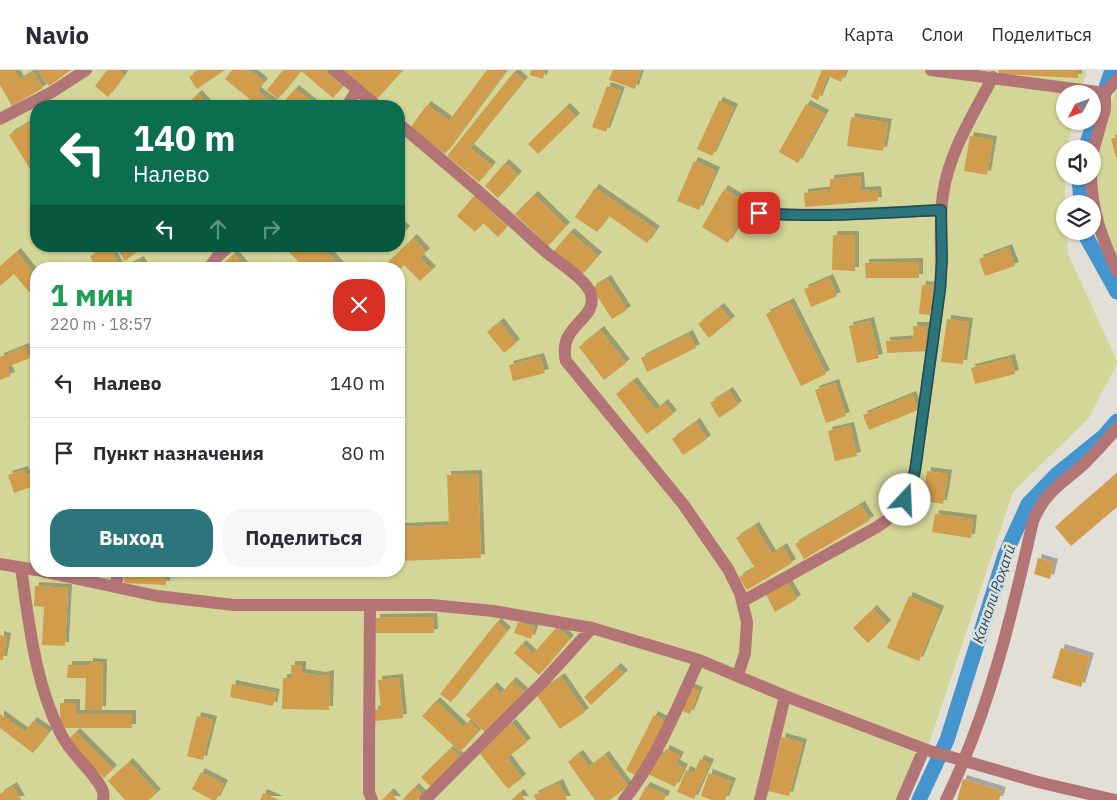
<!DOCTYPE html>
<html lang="ru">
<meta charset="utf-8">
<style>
:root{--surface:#fff;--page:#f7f7f7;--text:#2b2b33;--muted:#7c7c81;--line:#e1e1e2;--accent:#2c757c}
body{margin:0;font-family:"IBM Plex Sans",sans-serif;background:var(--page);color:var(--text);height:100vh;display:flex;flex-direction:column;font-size:19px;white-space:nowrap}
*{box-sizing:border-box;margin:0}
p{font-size:16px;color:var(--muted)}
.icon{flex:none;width:28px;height:28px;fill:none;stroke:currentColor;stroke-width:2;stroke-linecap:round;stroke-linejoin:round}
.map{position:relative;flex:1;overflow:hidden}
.side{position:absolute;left:30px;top:192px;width:375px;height:315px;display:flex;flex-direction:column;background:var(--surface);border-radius:20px;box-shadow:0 1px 4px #0004}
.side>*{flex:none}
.banner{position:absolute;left:30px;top:30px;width:375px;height:152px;border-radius:20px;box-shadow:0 1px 4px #0004;background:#0b6e4f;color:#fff;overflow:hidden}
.needle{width:32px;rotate:229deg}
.fabs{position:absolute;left:1056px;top:15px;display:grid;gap:10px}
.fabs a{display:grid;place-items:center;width:45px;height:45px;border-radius:50%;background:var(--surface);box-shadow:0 1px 4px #0004;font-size:25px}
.pin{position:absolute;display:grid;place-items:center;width:42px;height:42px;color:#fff;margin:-21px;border-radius:10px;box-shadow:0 2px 8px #0006}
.me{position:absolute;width:55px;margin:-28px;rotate:20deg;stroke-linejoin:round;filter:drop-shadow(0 0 4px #0008)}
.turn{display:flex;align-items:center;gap:18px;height:105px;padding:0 20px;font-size:22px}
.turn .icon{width:65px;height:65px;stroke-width:2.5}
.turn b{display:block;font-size:35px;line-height:42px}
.lanes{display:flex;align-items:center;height:48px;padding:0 20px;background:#0003;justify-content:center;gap:25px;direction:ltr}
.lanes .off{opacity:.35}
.round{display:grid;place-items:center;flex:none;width:52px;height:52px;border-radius:20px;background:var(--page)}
.head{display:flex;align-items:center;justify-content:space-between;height:85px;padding:0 20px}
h1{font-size:30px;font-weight:700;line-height:38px;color:#1e9e55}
.primary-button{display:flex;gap:10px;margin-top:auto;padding:10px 20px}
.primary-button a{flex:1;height:58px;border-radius:20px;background:var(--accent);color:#fff;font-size:20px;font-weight:700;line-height:58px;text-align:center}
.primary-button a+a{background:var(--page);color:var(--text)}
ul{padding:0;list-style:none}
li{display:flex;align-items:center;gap:15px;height:70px;padding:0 20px;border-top:1px solid var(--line)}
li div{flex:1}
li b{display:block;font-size:19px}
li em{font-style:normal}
header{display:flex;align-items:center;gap:30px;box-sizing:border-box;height:70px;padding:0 25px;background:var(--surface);border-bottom:1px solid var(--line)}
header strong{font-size:24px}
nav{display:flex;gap:28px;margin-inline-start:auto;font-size:18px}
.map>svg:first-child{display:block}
.green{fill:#d3d697;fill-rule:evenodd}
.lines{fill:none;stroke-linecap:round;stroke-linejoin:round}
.canal{stroke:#4494ce;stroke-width:15}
.building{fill:#d19c4c;filter:url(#shadow)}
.minor{stroke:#b37476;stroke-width:12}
.route-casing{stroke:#1d4c51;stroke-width:12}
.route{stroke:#2c757c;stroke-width:9}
.labels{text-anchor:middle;stroke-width:5;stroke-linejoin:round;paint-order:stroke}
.water-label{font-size:15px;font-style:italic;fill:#104d74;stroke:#e2dfd6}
</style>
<header>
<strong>Navio</strong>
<nav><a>Карта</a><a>Слои</a><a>Поделиться</a></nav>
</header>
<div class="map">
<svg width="1117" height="730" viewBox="0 0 1117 730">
<defs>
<filter id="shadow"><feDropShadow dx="4" dy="-4" stdDeviation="0" flood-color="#0004"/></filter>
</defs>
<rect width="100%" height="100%" fill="#e2dfd6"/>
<path class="green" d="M0,0H1087L1080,24H1065V51H1073L1067,79H1065V161H1067L1068,184L1117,291V294L1088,349L1013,422L928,677L906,730H0ZM36,36H399V176H36ZM36,199H399V501H36Z
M1117,19V199L1098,158L1093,100L1101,54Z"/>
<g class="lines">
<path class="canal" d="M1085,79L1112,0
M1079,106L1081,134
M1083,161L1117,222
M919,730L947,670L1005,485L1028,434L1057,404L1104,366L1117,351"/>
</g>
<path class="building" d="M0,0H14L20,10L33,2L43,18L12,36L0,15Z
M37,0H71L49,16Z
M107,0H118L124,5L108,27L95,16Z
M199,0H225L197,19L189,7Z
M232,0H249L264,12L257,21L277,36H258L225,9Z
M283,0H324L343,16L333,28L301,1L278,29L267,20Z
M342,0H403L375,31Z
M487,0H507L445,84L410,58L427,35L449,51Z
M531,0H545L543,9L530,5Z
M613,0H641L635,19L609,10Z
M822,0H846L841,12L828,6L818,30L811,27Z
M999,0H1078V8L999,4Z
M514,2L524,11L470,78L492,96L479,112L447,86Z
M607,16L621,21L606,62L592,57Z
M295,19L316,36H280Z
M198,24L209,36H185Z
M719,31L734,38L712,86L697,79Z
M806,34L825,44L798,93L779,82Z
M566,37L576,47L538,84L528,74Z
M851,47L888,53L883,81L847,76Z
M36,48V102L33,104L9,65Z
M970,66L993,70L987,105L964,101Z
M1117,67V87H1116L1111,69Z
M694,91L716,101L699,140L677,131Z
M505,93L518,105L498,128L485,116Z
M860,106L861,121L877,120L878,131L805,137L804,123L830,120V109Z
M595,118L656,160L647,173L609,146L597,162L575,147Z
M724,119L750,135L728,173L702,157Z
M534,125L566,156L548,176L515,144Z
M474,126L507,156L498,167L483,153L475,162L457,146Z
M399,153L406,160L399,168Z
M570,162L598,186L580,207L552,183Z
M833,165H855V201L832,200Z
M413,168L426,182L420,188L432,200L420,211L404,195L400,199H381Z
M115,176H133L137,182L125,191Z
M267,176H279L273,183Z
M283,176H321L343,199H306Z
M110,177L120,199H96L90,186Z
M1008,178L1015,196L985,206L979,189Z
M17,182L36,206V219L31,224L14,204L0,216V196Z
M234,184L247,199H223L221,196Z
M140,190L145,199H129L128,196Z
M919,192V208H866L865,193Z
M829,208L837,226L811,237L804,219Z
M607,209L627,240L612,249L592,218Z
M922,215L933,216L930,245L919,244Z
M790,232L826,304L801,316L766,244Z
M720,237L731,250L709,268L698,254Z
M947,249L969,252L963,294L941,292Z
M870,251L879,288L857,293L849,256Z
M500,252L516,273L504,283L487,262Z
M913,256H926L928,281L887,283L886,271L914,269Z
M600,260L626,293L604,310L579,277Z
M689,264L696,278L647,302L641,288Z
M25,277L30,288L7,297L11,306L0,310V287Z
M540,287L545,303L513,311L509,295Z
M1011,288L1015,304L975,314L971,298Z
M633,311L656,340L664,333L673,344L647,364L616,324Z
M835,313L846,346L826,353L815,320Z
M729,321L738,335L719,348L710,333Z
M912,325L918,340L869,360L863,345Z
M696,352L707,369L683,385L672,369Z
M850,356L857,386L835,391L828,361Z
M24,400L26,405L36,402V415L14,423L8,405Z
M927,401L948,404L943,434L923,431Z
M1117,403V437L1071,476L1055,457Z
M478,404L481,488L399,491V457L449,455L447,405Z
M861,435L870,450L804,489L795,474Z
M935,444L973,449L971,468L932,462Z
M755,456L772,484L783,477L792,493L747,520L739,507L755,498L736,468Z
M1038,488L1054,493L1050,509L1034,504Z
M125,501L166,502V515L124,513Z
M787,512L797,529L775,542L766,524Z
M35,516L68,518L65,576L42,575L44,537L34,536Z
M909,526L940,540L919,591L887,578Z
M873,539L887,554L868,573L853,558Z
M433,547L434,563H376V548Z
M497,552L507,561L451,632L440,624Z
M518,552L535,557L531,569L514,563Z
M557,557L570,569L539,605L514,583L522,574L533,584Z
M0,565L7,567L3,590H0Z
M1061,578L1090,587L1081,617L1052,608Z
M89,592L103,593L102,640H85L86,608H67L68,595H89Z
M291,595H302V603L322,606L330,604L329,640L282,639L283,608H291Z
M617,597L624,604L591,635L584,627Z
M561,607L585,642L560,659L536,624Z
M399,608L403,648L375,651L374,640L381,639L378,610Z
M512,611L524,622L486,663L466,645L493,616L501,624Z
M232,614L276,623L273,636L230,627Z
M689,617L699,621L690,644L680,640Z
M436,631L463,657L469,651L479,661L460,682L422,646Z
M60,633H76V644H132V658H60Z
M0,644L25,662L33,651L49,662L33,683L0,658Z
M654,645L665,651L637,706L626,700Z
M197,646L213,650L203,690L187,686Z
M512,653L527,672L507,688L522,708L508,719L477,680Z
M76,662L113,699L104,708L67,671Z
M782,667L803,673L789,726L768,721Z
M451,678L460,687L431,717L421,707Z
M666,679L680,686L676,694L684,698L675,717L648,704L657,684L662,687Z
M579,684L589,697L605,685L628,716L610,730H595L568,692Z
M700,689L710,693L694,729L677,722L686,700L694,703Z
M129,692L157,723L149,730H125L108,711Z
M201,702L224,714L216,730H212L192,719Z
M709,703L732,712L725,730H712L701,726Z
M963,709L1002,721L999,730H957Z
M559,713L567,730H536L534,725Z
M13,716L21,730H0V724Z
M646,716L666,725L664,730H639Z
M415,717L423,725L417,730H402Z
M390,722L397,730H382Z
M263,723L279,730H260Z
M520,723L525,730H511Z"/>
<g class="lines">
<path class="minor" d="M334,0L377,36
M931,0L1105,23
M347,36L357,20
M0,49L52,22L86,0
M399,54C431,81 464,108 495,136C513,151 529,167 546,182C558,192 586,209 591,224C598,251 557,254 566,291L683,434L728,499L740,523L747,552L745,583L738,605
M1092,85L1105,39V23L1117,10
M1091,106C1092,143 1102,168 1117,201
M759,143C819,147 880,143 941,140
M208,199L217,187L229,176
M0,494L36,500
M21,498C29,553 35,614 61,664C71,685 93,700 102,719C104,723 104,726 103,730
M41,501L157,526L234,535H431L493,541L592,558L699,590L785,626L930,681L1038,712L1115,730
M115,517L119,501
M743,531L877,457C900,442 909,428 915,401L940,220C943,188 938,155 943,124C949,82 974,43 993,7
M370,537L369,684V722L372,730
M425,730L542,613L592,558
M624,730C657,689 677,638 699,590
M760,730L785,626
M902,730L924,679
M946,730C989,642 1012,545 1033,451C1046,420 1062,414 1085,393C1096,382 1107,370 1117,358"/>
</g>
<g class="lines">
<defs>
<path id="route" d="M759,143C819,148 880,143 941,140L942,190L940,220L915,401L910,419L905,430"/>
</defs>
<use href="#route" class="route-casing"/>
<use href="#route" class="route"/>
</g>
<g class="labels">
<g class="water-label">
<text transform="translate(994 524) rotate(-71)" y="5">Канали Роҳатӣ</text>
</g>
</g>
</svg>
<div class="fabs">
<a><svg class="needle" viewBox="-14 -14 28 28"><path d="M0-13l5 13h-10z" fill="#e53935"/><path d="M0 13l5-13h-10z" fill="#7c7c81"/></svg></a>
<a><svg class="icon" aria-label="sound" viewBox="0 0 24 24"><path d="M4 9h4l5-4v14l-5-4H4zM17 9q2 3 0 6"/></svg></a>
<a><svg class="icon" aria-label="layers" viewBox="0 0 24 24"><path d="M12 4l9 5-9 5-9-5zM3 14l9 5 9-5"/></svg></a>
</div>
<div class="pin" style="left:759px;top:143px;background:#d93025"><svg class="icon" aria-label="arrive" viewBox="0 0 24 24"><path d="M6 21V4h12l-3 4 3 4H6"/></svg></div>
<svg class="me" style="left:905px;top:430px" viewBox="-20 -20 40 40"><circle r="19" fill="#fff"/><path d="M0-13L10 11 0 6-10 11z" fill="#2c757c"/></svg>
<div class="banner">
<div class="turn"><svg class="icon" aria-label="left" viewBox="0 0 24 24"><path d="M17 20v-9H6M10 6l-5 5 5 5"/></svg><div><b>140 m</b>Налево</div></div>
<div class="lanes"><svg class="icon" aria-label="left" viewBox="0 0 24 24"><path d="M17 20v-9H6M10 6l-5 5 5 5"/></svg><svg class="icon off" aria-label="ahead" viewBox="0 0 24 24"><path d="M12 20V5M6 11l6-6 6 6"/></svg><svg class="icon off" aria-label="right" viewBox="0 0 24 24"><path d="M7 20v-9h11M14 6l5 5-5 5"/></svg></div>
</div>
<section class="side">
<div class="head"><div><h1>1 мин</h1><p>220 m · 18:57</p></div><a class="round" style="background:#d93025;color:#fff"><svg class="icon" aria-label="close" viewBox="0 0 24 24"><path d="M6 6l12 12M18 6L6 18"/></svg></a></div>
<ul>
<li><svg class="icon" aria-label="left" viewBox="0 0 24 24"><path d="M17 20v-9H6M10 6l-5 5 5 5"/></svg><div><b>Налево</b></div><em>140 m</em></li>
<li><svg class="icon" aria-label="arrive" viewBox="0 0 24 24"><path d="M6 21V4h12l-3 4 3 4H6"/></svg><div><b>Пункт назначения</b></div><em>80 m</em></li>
</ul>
<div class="primary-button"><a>Выход</a><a>Поделиться</a></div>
</section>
</div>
